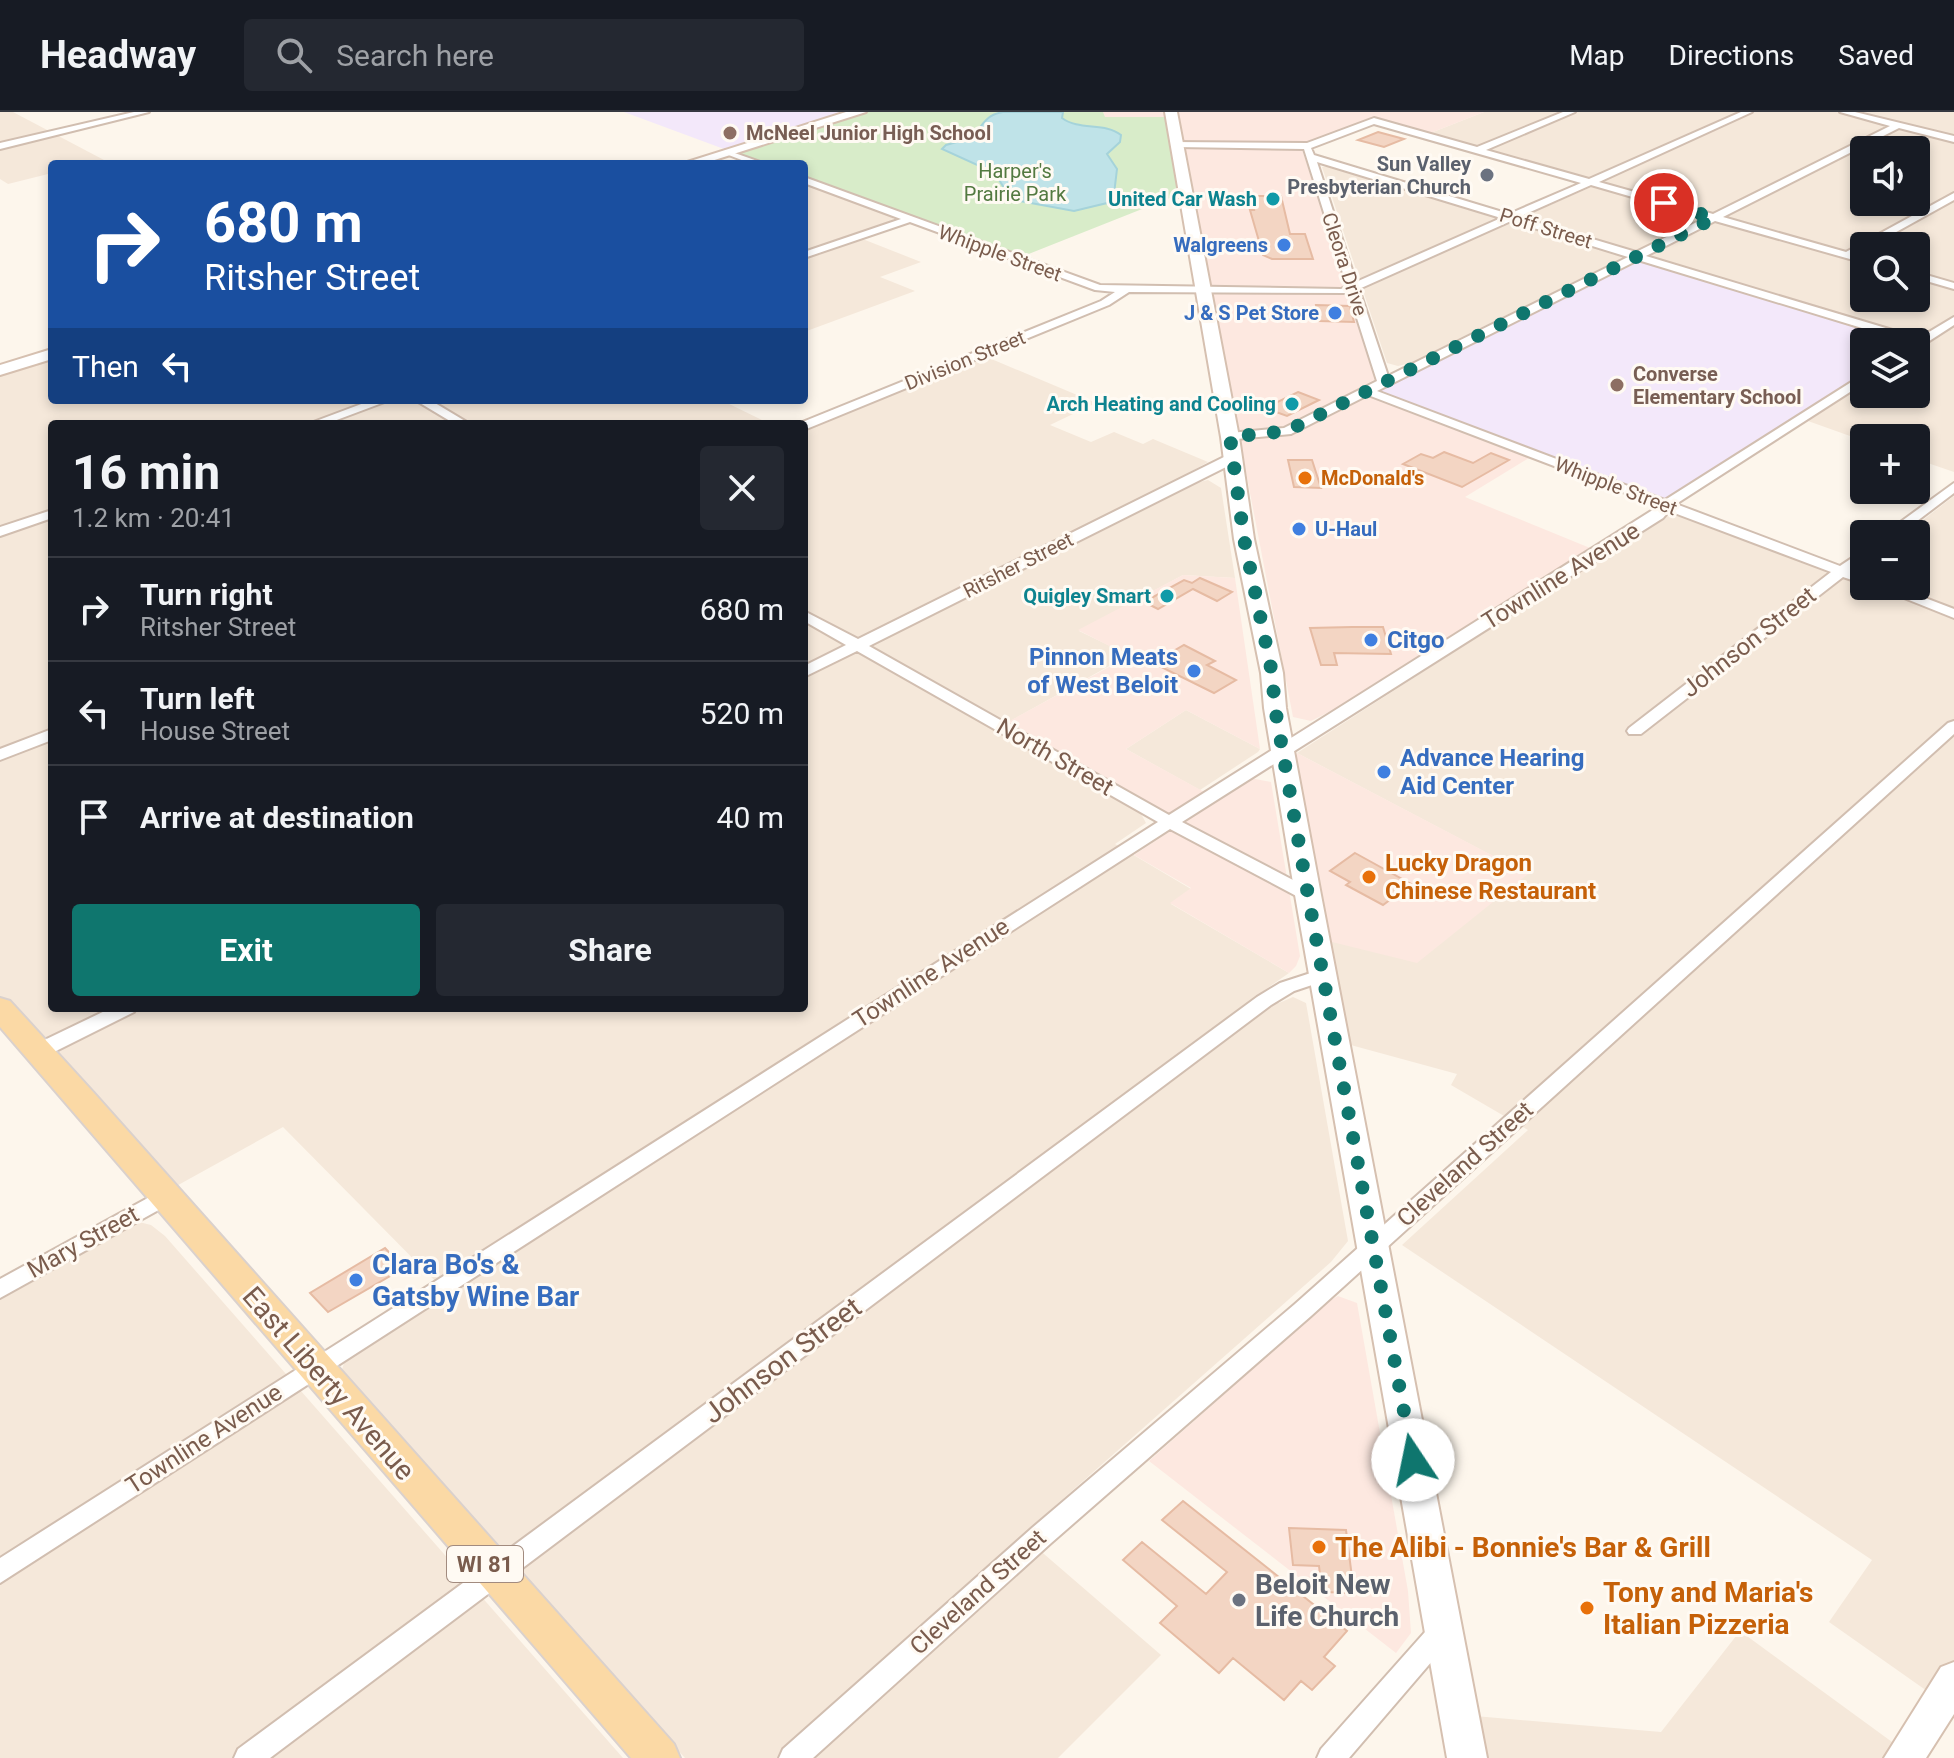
<!DOCTYPE html>
<meta charset="utf-8">
<style>
:root{--surface:#171b24;--page:#242831;--text:#f1f3f6;--muted:#9ea1a6;--line:#363941;--accent:#0f766e}
body{margin:0;font-family:Roboto,sans-serif;background:var(--page);color:var(--text);height:100vh;display:flex;flex-direction:column;font-size:30px;white-space:nowrap}
*{box-sizing:border-box;margin:0}
p{font-size:26px;color:var(--muted)}
.icon{flex:none;width:44px;height:44px;fill:none;stroke:currentColor;stroke-width:2;stroke-linecap:round;stroke-linejoin:round}
.map{position:relative;flex:1;overflow:hidden}
.panel{position:absolute;left:48px;top:308px;width:760px;height:592px;display:flex;flex-direction:column;background:var(--surface);border-radius:8px;box-shadow:0 4px 12px #0003}
.panel>*{flex:none}
.banner{position:absolute;left:48px;top:48px;width:760px;height:244px;border-radius:8px;box-shadow:0 4px 12px #0003;background:#1a4fa0;color:#fff;overflow:hidden}
.controls{position:absolute;left:1850px;top:24px;display:grid;gap:16px}
.controls a{display:grid;place-items:center;width:80px;height:80px;border-radius:8px;background:var(--surface);box-shadow:0 4px 12px #0003;font-size:40px}
.pin{position:absolute;display:grid;place-items:center;width:68px;height:68px;color:#fff;margin:-34px;border:4px solid #fff;border-radius:50%;box-shadow:0 2px 8px #0007}
.me{position:absolute;width:88px;margin:-44px;rotate:349deg;stroke-linejoin:round;filter:drop-shadow(0 0 6px #0008)}
.turn{display:flex;align-items:center;gap:28px;height:168px;padding:0 24px;font-size:36px}
.turn .icon{width:104px;height:104px;stroke-width:2.5}
.turn b{display:block;font-size:56px;line-height:68px}
.then{display:flex;align-items:center;height:76px;padding:0 24px;background:#0003;gap:16px;font-size:30px}
.round{display:grid;place-items:center;flex:none;width:84px;height:84px;border-radius:8px;background:var(--page)}
.overview{display:flex;align-items:center;justify-content:space-between;height:136px;padding:0 24px}
h1{font-size:48px;font-weight:700;line-height:60px}
.cta{display:flex;gap:16px;margin-top:auto;padding:16px 24px}
.cta a{flex:1;height:92px;border-radius:8px;background:var(--accent);color:#fff;font-size:32px;font-weight:700;line-height:92px;text-align:center}
.cta a+a{background:var(--page);color:var(--text)}
ul{padding:0;list-style:none}
li{display:flex;align-items:center;gap:24px;height:104px;padding:0 24px;border-top:2px solid var(--line)}
li div{flex:1}
li b{display:block;font-size:30px}
li em{font-style:normal}
header{display:flex;align-items:center;gap:48px;box-sizing:border-box;height:112px;padding:0 40px;background:var(--surface);border-bottom:2px solid var(--line)}
header strong{font-size:38px}
nav{display:flex;gap:44px;margin-inline-start:auto;font-size:28px}
.search{width:560px;height:72px;background:var(--page);display:flex;align-items:center;gap:20px;box-sizing:border-box;padding:0 28px;border-radius:8px;color:var(--muted);font-size:30px}
.map>svg:first-child{display:block}
.residential{fill:#f5e8da;fill-rule:evenodd}
.commercial{fill:#fde8e0}
.education{fill:#f3e8fa}
.green{fill:#d8ecc9}
.water{fill:#bfe3e8;stroke:#a5d3da;stroke-width:2}
.building{fill:#f3d5c3;stroke:#e6bba3;stroke-width:2}
.lines{fill:none;stroke-linecap:round;stroke-linejoin:round}
.street-casing{stroke:#d1beb0;stroke-width:4}
.secondary-casing{stroke:#d6c0b0;stroke-width:4}
.primary-casing{stroke:#dad1cd;stroke-width:4}
.street{fill:#fff;fill-rule:evenodd}
.secondary{fill:#fff;fill-rule:evenodd}
.primary{fill:#fbd9a5;fill-rule:evenodd}
.route{stroke:#0f766e;stroke-width:14;stroke-dasharray:0 25.2}
.education-dot{fill:#8d6e63;stroke:#fffaf3;stroke-width:3}
.worship-dot{fill:#6b7280;stroke:#fffaf3;stroke-width:3}
.culture-dot{fill:#0f9aa8;stroke:#fffaf3;stroke-width:3}
.shop-dot{fill:#3f7fe0;stroke:#fffaf3;stroke-width:3}
.food-dot{fill:#e8710a;stroke:#fffaf3;stroke-width:3}
.labels{text-anchor:middle;stroke-width:6;stroke-linejoin:round;paint-order:stroke}
.far-education-label{font-size:20px;font-weight:bold;fill:#785e54;stroke:#fffaf3;text-anchor:start}
.far-worship-label{font-size:20px;font-weight:bold;fill:#5b616d;stroke:#fffaf3;text-anchor:end}
.far-park-label{font-size:20px;fill:#537a41;stroke:#fffaf3}
.far-culture-label{font-size:20px;font-weight:bold;fill:#0d838f;stroke:#fffaf3;text-anchor:end}
.far-street-label{font-size:20px;fill:#7a5c4d;stroke:#fffaf3}
.far-shop-label{font-size:20px;font-weight:bold;fill:#366cbe;stroke:#fffaf3;text-anchor:end}
.far-food-label{font-size:20px;font-weight:bold;fill:#c56008;stroke:#fffaf3;text-anchor:start}
.shield{fill:#fffaf3;stroke:#a28b7f;stroke-width:2}
.shield-label{font-size:22px;font-weight:bold;fill:#7a5c4d}
.street-label{font-size:24px;fill:#7a5c4d;stroke:#fffaf3}
.shop-label{font-size:24px;font-weight:bold;fill:#366cbe;stroke:#fffaf3;text-anchor:start}
.food-label{font-size:24px;font-weight:bold;fill:#c56008;stroke:#fffaf3;text-anchor:start}
.near-shop-label{font-size:28px;font-weight:bold;fill:#366cbe;stroke:#fffaf3;text-anchor:start}
.near-street-label{font-size:28px;fill:#7a5c4d;stroke:#fffaf3}
.near-food-label{font-size:28px;font-weight:bold;fill:#c56008;stroke:#fffaf3;text-anchor:start}
.near-worship-label{font-size:28px;font-weight:bold;fill:#5b616d;stroke:#fffaf3;text-anchor:start}
</style>
<header>
<strong>Headway</strong>
<div class="search"><svg class="icon" aria-label="search" viewBox="0 0 24 24"><circle cx="10" cy="10" r="6"/><path d="M15 15l6 6"/></svg>Search here</div>
<nav><a>Map</a><a>Directions</a><a>Saved</a></nav>
</header>
<div class="map">
<svg width="1954" height="1646" viewBox="0 0 1954 1646">
<rect width="100%" height="100%" fill="#fdf6ec"/>
<path class="residential" d="M0,0H13L104,48L90,52H52V61L8,72L0,67Z
M1484,0H1954V360L1916,347V326H1864V329L1808,309L1864,273V282H1916V240L1930,230L1634,140L1410,251L1398,254L1387,251L1322,55L1330,54L1514,109L1598,72L1428,22ZM1864,38H1916V90H1864ZM1864,134H1916V186H1864Z
M804,72L893,105L894,109L891,110L855,124L921,150L880,165L915,179L804,220Z
M982,243L1096,291L1050,313L1091,330L1114,320L1143,332L1153,327L1208,350L1153,381L1208,368L1221,376L1235,466L1183,463L1079,519L1129,543L996,617L1140,700L1146,711L1115,732L1191,777L1171,792L1289,861L1262,880L1279,891L1293,885L1306,891L1348,1129L1331,1150L1022,1423L1161,1543L1058,1646H685L344,1269L341,1261L344,1251L351,1244L447,1181L283,1015L171,1077L0,886V260L52,244V288H721L770,312H52V896H804V317Z
M1954,384V1598L1829,1510L1872,1448L1402,1133L1528,1018L1451,973L1457,962L1347,932L1328,829L1527,762L1297,641L1665,404L1671,403L1688,406L1847,467L1864,454V474H1916V422H1905Z
M1186,598L1260,637L1258,640L1200,678L1126,637Z
M139,1110L151,1113L165,1124L623,1646H0V1188Z
M1740,1519L1914,1646H1483L1475,1604L1661,1620Z"/>
<path class="commercial" d="M1103,0H1484L1428,22L1372,7L1310,30L1302,37L1376,267L1355,278L1529,346L1465,385L1595,438L1349,590L1311,609L1293,605L1190,68L1176,32L1171,5H1105Z
M1183,463L1235,466L1260,637L1186,598L1126,637L1217,687L1250,666L1271,670L1300,844L1296,854L1289,861L1170,791L1191,776L1134,743L1184,710L1004,612L1129,544L1078,518Z
M1297,641L1528,762L1417,851L1328,829L1295,648Z
M1338,1184L1357,1191L1408,1479L1411,1521L1396,1541L1149,1349L1329,1189Z"/>
<path class="education" d="M624,0H849L724,37Z
M1638,144L1916,230H1864V266L1667,393L1367,279Z"/>
<path class="green" d="M860,0H1103L1105,5H1171L1185,80L1016,147L804,68V52H761L729,40Z"/>
<path class="water" d="M1003,0H1063L1062,6C1079,19 1105,10 1121,23L1120,30L1107,42L1117,57L1114,82L1107,91L1074,99L1020,89L1007,81L995,61L942,37L946,33L986,22L981,14C988,5 992,2 1003,0Z"/>
<path class="building" d="M1378,20L1404,27L1384,35L1358,28Z
M1250,84H1281L1290,122H1305L1313,147H1272L1263,143L1250,98H1254Z
M1316,193L1350,194L1354,210L1319,209Z
M1298,280L1319,288L1287,304L1265,296Z
M1444,340L1473,351L1491,341L1509,348L1462,375L1403,352L1421,342L1433,346Z
M1288,348H1312L1321,376L1294,375Z
M1200,466L1232,480L1217,489L1193,477L1158,497L1144,490L1184,468L1192,471Z
M1352,515H1383L1391,542L1334,541L1337,553H1321L1310,516Z
M1184,533L1215,549L1207,553L1236,568L1214,581L1153,551Z
M1355,741L1411,772L1383,793L1346,773L1350,770L1330,759Z
M385,1136L404,1156L328,1200L310,1181Z
M1183,1389L1347,1519L1324,1545L1335,1554L1312,1578L1301,1569L1284,1588L1233,1546L1219,1561L1160,1511L1177,1494L1123,1448L1142,1430L1206,1482L1227,1460L1162,1408Z
M1289,1416L1346,1418L1354,1481L1322,1480L1319,1454L1293,1453Z"/>
<g class="lines">
<defs>
<path id="street" d="M134,0H149L0,37V31Z
M1563,0H1575L1486,38L1589,67L1741,0H1752L1599,70L1713,102L1890,14L1840,0H1855L1954,24V30L1899,16L1723,105L1846,140L1954,81V88L1871,134H1864V138L1856,142L1864,145V151L1715,109L1646,144L1919,226L1954,205V213L1920,235L1916,236V230H1908L1638,148L1377,279L1665,388L1864,262V271L1676,392L1840,454L1864,438V449L1852,458L1864,463V472L1843,465L1641,622H1629L1627,619L1629,616L1831,460L1669,399L1663,406L1182,710L1314,779L1317,783L1314,787H1302L1170,717L0,1471V1446L1158,710L857,539L804,565V554L846,533L804,509V499L858,527L1228,343H1238V349L869,534L1169,703L1659,394L1368,283L1291,322L1226,328L1224,325L1230,321L1284,316L1377,269L1349,181L1129,180L1109,193L804,318V312L800,311L1101,189L1115,180L1095,178L910,110L804,146V140L901,107L804,71V65L1100,173L1341,177L1347,174L1304,37L1176,35L1173,30L1307,31L1374,6L1477,35ZM1374,12L1581,71L1509,102L1314,43L1311,36ZM1317,50L1501,106L1356,170ZM1591,73L1705,106L1636,140L1519,105ZM1511,109L1628,145L1388,264L1359,177Z
M726,38L766,52H752L726,42Z
M1916,160L1954,171V177L1916,166Z
M372,288H390L326,312H308Z
M415,288H430L470,312H455Z
M1954,371V381L1900,422H1884Z
M52,398V406L0,424V415Z
M1874,474H1894L1954,497V506Z
M1954,609V622L1311,1204L1050,1432L813,1646H779L783,1637L1032,1416L1295,1192L1948,611Z
M52,617V628L0,648V637Z
M1323,857L1332,863L1330,867L1294,879L1271,893L270,1646H234L238,1637L1257,885L1280,871Z
M111,896H136L134,900L46,944H32L29,939L32,934Z
M166,1076L173,1078L176,1084L173,1090L0,1186V1167Z
M1442,1507L1451,1511L1455,1519L1451,1527L1349,1646H1317L1321,1637L1433,1511Z"/>
<path id="secondary" d="M846,0H866L702,52H681Z
M1165,0H1177L1239,325L1254,427L1283,561L1286,596L1321,783L1487,1646H1447L1295,783L1264,596L1261,561L1234,427L1221,325Z
M52,237V247L0,263V253Z
M1954,1550V1602L1926,1646H1884L1941,1555Z"/>
<path id="primary" d="M0,886L10,889L94,981L674,1632L680,1646H631L0,915Z"/>
</defs>
<use href="#street" class="street-casing"/>
<use href="#secondary" class="secondary-casing"/>
<use href="#primary" class="primary-casing"/>
<use href="#street" class="street"/>
<use href="#secondary" class="secondary"/>
<use href="#primary" class="primary"/>
</g>
<g class="lines">
<path class="route" d="M1413,1348L1308,783L1275,596L1272,561L1244,427L1230,325L1287,319L1714,106L1664,91"/>
</g>
<g class="education-dot">
<circle cx="730" cy="21" r="8"/>
<circle cx="1617" cy="273" r="8"/>
</g>
<g class="worship-dot">
<circle cx="1487" cy="63" r="8"/>
<circle cx="1239" cy="1488" r="8"/>
</g>
<g class="culture-dot">
<circle cx="1273" cy="87" r="8"/>
<circle cx="1292" cy="292" r="8"/>
<circle cx="1167" cy="484" r="8"/>
</g>
<g class="shop-dot">
<circle cx="1284" cy="133" r="8"/>
<circle cx="1335" cy="201" r="8"/>
<circle cx="1299" cy="417" r="8"/>
<circle cx="1371" cy="528" r="8"/>
<circle cx="1194" cy="559" r="8"/>
<circle cx="1384" cy="660" r="8"/>
<circle cx="356" cy="1168" r="8"/>
</g>
<g class="food-dot">
<circle cx="1305" cy="366" r="8"/>
<circle cx="1369" cy="765" r="8"/>
<circle cx="1319" cy="1435" r="8"/>
<circle cx="1587" cy="1496" r="8"/>
</g>
<g class="labels">
<g class="far-education-label">
<text x="746" y="28">McNeel Junior High School</text>
<text x="1633" y="269">Converse<tspan x="1633" dy="23">Elementary School</tspan></text>
</g>
<g class="far-worship-label">
<text x="1471" y="59">Sun Valley<tspan x="1471" dy="23">Presbyterian Church</tspan></text>
</g>
<g class="far-park-label">
<text x="1015" y="66">Harper's<tspan x="1015" dy="23">Prairie Park</tspan></text>
</g>
<g class="far-culture-label">
<text x="1257" y="94">United Car Wash</text>
<text x="1276" y="299">Arch Heating and Cooling</text>
<text x="1151" y="491">Quigley Smart</text>
</g>
<g class="far-street-label">
<text transform="translate(1546 116) rotate(17)" y="7">Poff Street</text>
<text transform="translate(1000 141) rotate(20)" y="7">Whipple Street</text>
<text transform="translate(1345 152) rotate(72)" y="7">Cleora Drive</text>
<text transform="translate(965 248) rotate(-22)" y="7">Division Street</text>
<text transform="translate(1616 374) rotate(21)" y="7">Whipple Street</text>
<text transform="translate(1018 453) rotate(-27)" y="7">Ritsher Street</text>
</g>
<g class="far-shop-label">
<text x="1268" y="140">Walgreens</text>
<text x="1319" y="208">J &amp; S Pet Store</text>
<text x="1315" y="424" text-anchor="start">U-Haul</text>
</g>
<g class="far-food-label">
<text x="1321" y="373">McDonald's</text>
</g>
<rect class="shield" x="447" y="1434" width="76" height="36" rx="6"/>
<g class="shield-label">
<text x="485" y="1460">WI 81</text>
</g>
<g class="street-label">
<text transform="translate(1561 464) rotate(-32)" y="8">Townline Avenue</text>
<text transform="translate(1749 530) rotate(-38)" y="8">Johnson Street</text>
<text transform="translate(1055 645) rotate(30)" y="8">North Street</text>
<text transform="translate(931 861) rotate(-33)" y="8">Townline Avenue</text>
<text transform="translate(1465 1052) rotate(-42)" y="8">Cleveland Street</text>
<text transform="translate(83 1130) rotate(-29)" y="8">Mary Street</text>
<text transform="translate(204 1327) rotate(-33)" y="8">Townline Avenue</text>
<text transform="translate(978 1480) rotate(-42)" y="8">Cleveland Street</text>
</g>
<g class="shop-label">
<text x="1387" y="536">Citgo</text>
<text x="1178" y="553" text-anchor="end">Pinnon Meats<tspan x="1178" dy="28">of West Beloit</tspan></text>
<text x="1400" y="654">Advance Hearing<tspan x="1400" dy="28">Aid Center</tspan></text>
</g>
<g class="food-label">
<text x="1385" y="759">Lucky Dragon<tspan x="1385" dy="28">Chinese Restaurant</tspan></text>
</g>
<g class="near-shop-label">
<text x="372" y="1162">Clara Bo's &amp;<tspan x="372" dy="32">Gatsby Wine Bar</tspan></text>
</g>
<g class="near-street-label">
<text transform="translate(782 1248) rotate(-37)" y="10">Johnson Street</text>
<text transform="translate(329 1271) rotate(49)" y="10">East Liberty Avenue</text>
</g>
<g class="near-food-label">
<text x="1335" y="1445">The Alibi - Bonnie's Bar &amp; Grill</text>
<text x="1603" y="1490">Tony and Maria's<tspan x="1603" dy="32">Italian Pizzeria</tspan></text>
</g>
<g class="near-worship-label">
<text x="1255" y="1482">Beloit New<tspan x="1255" dy="32">Life Church</tspan></text>
</g>
</g>
</svg>
<div class="controls">
<a><svg class="icon" aria-label="sound" viewBox="0 0 24 24"><path d="M4 9h4l5-4v14l-5-4H4zM17 9q2 3 0 6"/></svg></a>
<a><svg class="icon" aria-label="search" viewBox="0 0 24 24"><circle cx="10" cy="10" r="6"/><path d="M15 15l6 6"/></svg></a>
<a><svg class="icon" aria-label="layers" viewBox="0 0 24 24"><path d="M12 4l9 5-9 5-9-5zM3 14l9 5 9-5"/></svg></a>
<a>+</a>
<a>−</a>
</div>
<div class="pin" style="left:1664px;top:91px;background:#d93025"><svg class="icon" aria-label="arrive" viewBox="0 0 24 24"><path d="M6 21V4h12l-3 4 3 4H6"/></svg></div>
<svg class="me" style="left:1413px;top:1348px" viewBox="-20 -20 40 40"><circle r="19" fill="#fff"/><path d="M0-13L10 11 0 6-10 11z" fill="#0f766e"/></svg>
<div class="banner">
<div class="turn"><svg class="icon" aria-label="right" viewBox="0 0 24 24"><path d="M7 20v-9h11M14 6l5 5-5 5"/></svg><div><b>680 m</b>Ritsher Street</div></div>
<div class="then">Then<svg class="icon" aria-label="left" viewBox="0 0 24 24"><path d="M17 20v-9H6M10 6l-5 5 5 5"/></svg></div>
</div>
<section class="panel">
<div class="overview"><div><h1>16 min</h1><p>1.2 km · 20:41</p></div><a class="round"><svg class="icon" aria-label="close" viewBox="0 0 24 24"><path d="M6 6l12 12M18 6L6 18"/></svg></a></div>
<ul>
<li><svg class="icon" aria-label="right" viewBox="0 0 24 24"><path d="M7 20v-9h11M14 6l5 5-5 5"/></svg><div><b>Turn right</b><p>Ritsher Street</p></div><em>680 m</em></li>
<li><svg class="icon" aria-label="left" viewBox="0 0 24 24"><path d="M17 20v-9H6M10 6l-5 5 5 5"/></svg><div><b>Turn left</b><p>House Street</p></div><em>520 m</em></li>
<li><svg class="icon" aria-label="arrive" viewBox="0 0 24 24"><path d="M6 21V4h12l-3 4 3 4H6"/></svg><div><b>Arrive at destination</b></div><em>40 m</em></li>
</ul>
<div class="cta"><a>Exit</a><a>Share</a></div>
</section>
</div>
